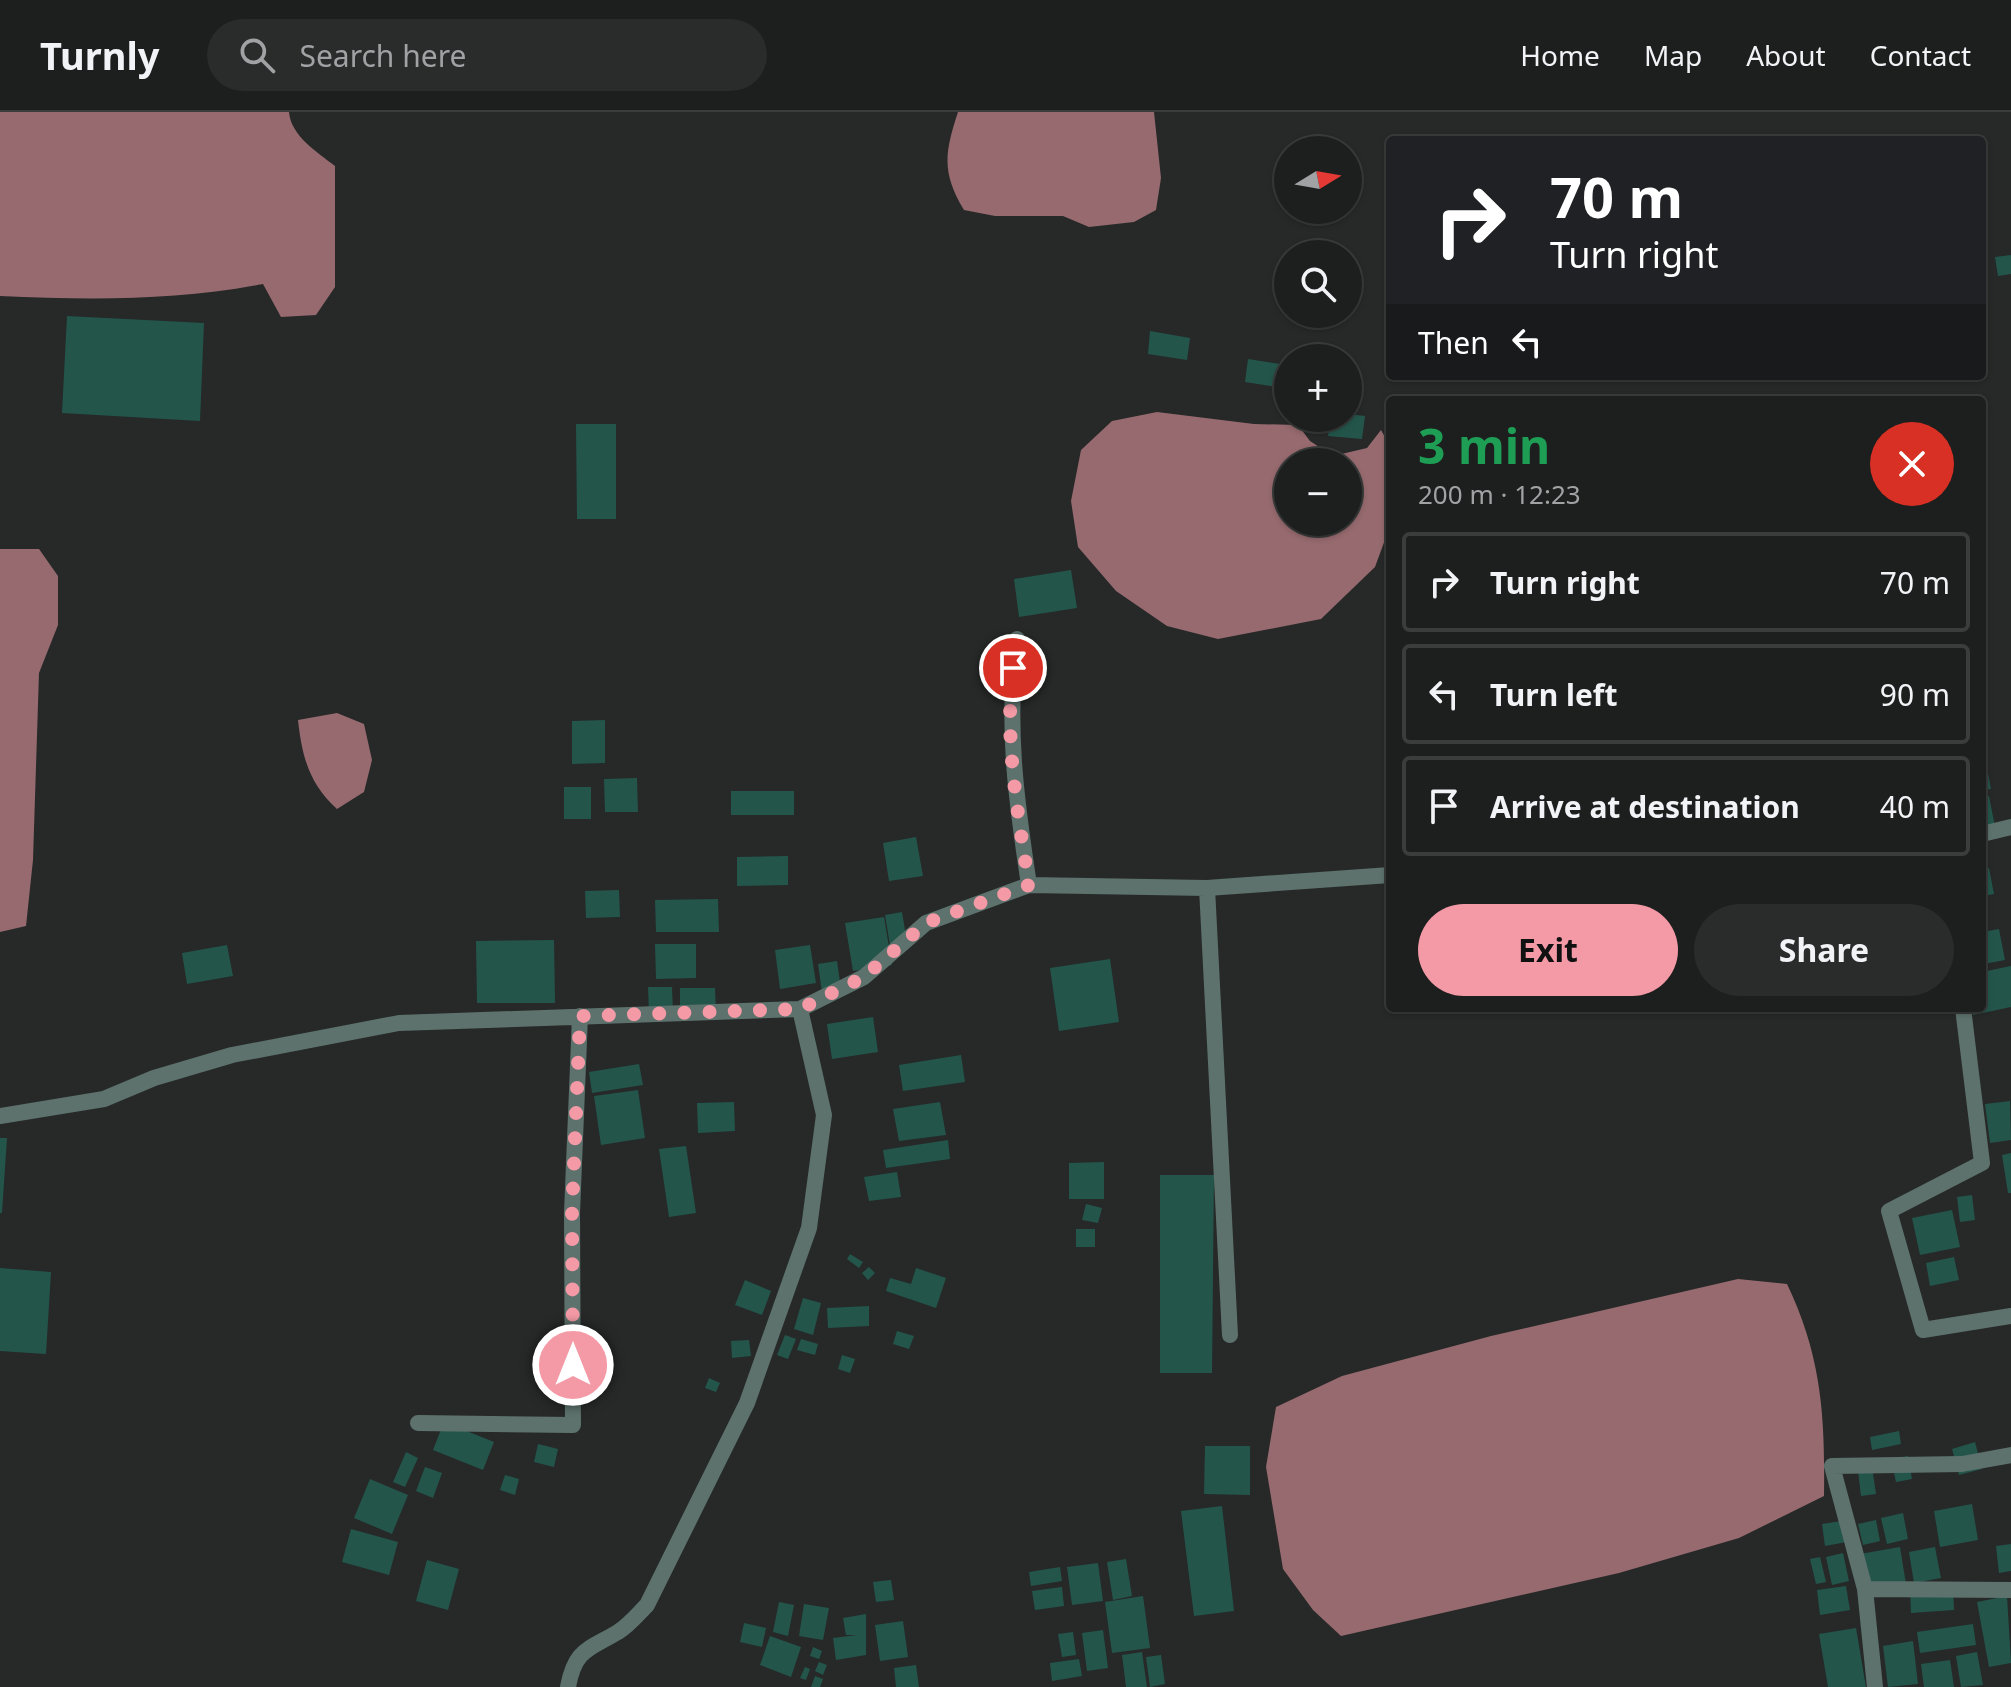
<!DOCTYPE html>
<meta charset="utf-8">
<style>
:root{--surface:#1c1f1e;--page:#292c2b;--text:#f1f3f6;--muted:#a0a2a4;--line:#3a3d3c;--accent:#f49aa6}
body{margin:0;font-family:"Noto Sans",sans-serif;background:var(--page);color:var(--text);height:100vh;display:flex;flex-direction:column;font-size:30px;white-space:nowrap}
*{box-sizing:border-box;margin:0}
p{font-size:26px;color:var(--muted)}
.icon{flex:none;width:44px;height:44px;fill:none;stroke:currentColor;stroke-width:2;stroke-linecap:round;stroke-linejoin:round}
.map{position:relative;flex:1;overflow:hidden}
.details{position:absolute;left:1386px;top:284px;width:600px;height:616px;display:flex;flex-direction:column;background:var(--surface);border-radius:8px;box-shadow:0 2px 6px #0004,0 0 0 2px var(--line)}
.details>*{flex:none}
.top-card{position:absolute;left:1386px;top:24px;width:600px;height:244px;border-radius:8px;box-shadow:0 2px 6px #0004,0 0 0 2px var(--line);background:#202124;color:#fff;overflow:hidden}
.needle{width:52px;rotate:79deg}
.controls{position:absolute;left:1274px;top:24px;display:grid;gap:16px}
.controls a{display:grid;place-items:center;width:88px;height:88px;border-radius:50%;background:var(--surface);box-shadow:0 2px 6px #0004,0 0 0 2px var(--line);font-size:40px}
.pin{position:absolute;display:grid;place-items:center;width:68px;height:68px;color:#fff;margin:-34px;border:4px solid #fff;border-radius:50%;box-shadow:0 2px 8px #0007}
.me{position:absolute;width:88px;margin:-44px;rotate:0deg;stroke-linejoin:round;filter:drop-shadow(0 0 6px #0008)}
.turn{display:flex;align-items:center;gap:28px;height:168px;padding:0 32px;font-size:36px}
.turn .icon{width:104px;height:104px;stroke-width:2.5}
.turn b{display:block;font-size:56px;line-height:68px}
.then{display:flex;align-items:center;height:76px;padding:0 32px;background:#0003;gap:16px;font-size:30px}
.round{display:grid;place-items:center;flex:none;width:84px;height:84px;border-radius:42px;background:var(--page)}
.summary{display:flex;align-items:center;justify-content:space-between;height:136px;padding:0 32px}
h1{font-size:48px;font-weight:700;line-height:60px;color:#1e9e55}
.button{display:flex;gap:16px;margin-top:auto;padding:16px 32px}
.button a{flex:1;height:92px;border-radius:48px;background:var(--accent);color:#111;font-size:32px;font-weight:700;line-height:92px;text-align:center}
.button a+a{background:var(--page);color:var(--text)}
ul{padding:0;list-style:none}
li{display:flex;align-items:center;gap:24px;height:100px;margin:0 16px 12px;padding:0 16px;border:4px solid var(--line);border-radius:8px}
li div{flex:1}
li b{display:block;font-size:30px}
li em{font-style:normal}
header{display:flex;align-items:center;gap:48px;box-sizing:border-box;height:112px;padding:0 40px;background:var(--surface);border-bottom:2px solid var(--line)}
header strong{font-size:38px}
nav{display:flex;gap:44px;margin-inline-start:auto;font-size:28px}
.search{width:560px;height:72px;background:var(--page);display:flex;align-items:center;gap:20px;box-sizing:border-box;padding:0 28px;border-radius:44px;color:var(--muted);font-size:30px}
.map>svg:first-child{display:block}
.water{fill:#966a6f;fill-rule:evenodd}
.building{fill:#23554b}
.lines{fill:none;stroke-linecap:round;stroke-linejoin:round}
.street{stroke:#5d726d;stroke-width:16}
.route{stroke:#f49aa6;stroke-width:14;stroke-dasharray:0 25.2}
</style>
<header>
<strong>Turnly</strong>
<div class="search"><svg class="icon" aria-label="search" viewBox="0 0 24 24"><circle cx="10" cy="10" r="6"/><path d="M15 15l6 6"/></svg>Search here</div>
<nav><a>Home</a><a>Map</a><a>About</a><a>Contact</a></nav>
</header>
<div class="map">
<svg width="2011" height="1575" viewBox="0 0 2011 1575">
<rect width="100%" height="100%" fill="#262928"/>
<path class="water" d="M0,0H289C291,24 317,40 335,54V175L316,203L281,205L263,172C176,189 88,188 0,184Z
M958,0H1154L1161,66L1156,98L1134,110L1089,115L1063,104H995L964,98C941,60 945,40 958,0Z
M1157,300L1254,312L1298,313L1310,329L1333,344L1367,336L1381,318L1390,334V414L1375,455L1321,507L1218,527L1167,514L1116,479L1078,435L1071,389L1081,338L1112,309ZM1348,350V410H1288V350Z
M0,437H39L58,464V513L39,561L33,748L26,814L0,820Z
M337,601L364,612L372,648L364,680L337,697C309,672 302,644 298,608Z
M1738,1167L1787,1172C1822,1245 1825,1305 1824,1384L1739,1426L1619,1461L1341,1524L1313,1498L1283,1457L1266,1355L1276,1295L1342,1264L1491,1224Z"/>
<path class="building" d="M2011,143V162L1998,164L1995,145Z
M67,204L204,211L200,309L62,301Z
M1150,219L1190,226L1187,248L1148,242Z
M1248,247L1287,253L1284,276L1245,270Z
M1348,302L1365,304L1362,327L1328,324L1330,306H1348Z
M576,312H616V407H577Z
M1071,458L1077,496L1019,505L1014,467Z
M605,608V651L572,652V609Z
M1987,656L1991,677L1982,678V657Z
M637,666L638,700H605L604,667Z
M564,675H591V707H564Z
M731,679H794V703H731Z
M1989,684L1996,720L1982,723V685Z
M916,725L923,764L889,769L883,731Z
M788,744V773L737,774V745Z
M1989,756L1994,782L1982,784V757Z
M619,778L620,805L586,806L585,779Z
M718,787L719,820H656L655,788Z
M902,800L907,830L890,833L885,803Z
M884,805L892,853L853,859L845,811Z
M1999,817L2005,848L1984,852L1982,820Z
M554,828L555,891H477L476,829Z
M655,832H696V866L656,867Z
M227,833L233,864L187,872L182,841Z
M810,833L816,871L780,877L775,838Z
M1110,847L1119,910L1059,919L1050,856Z
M837,849L841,878L822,880L818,852Z
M2011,854V895L1973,903L1972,896H1982V860Z
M648,875H672L673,901H649Z
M680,876H715L716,900H680Z
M873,905L878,940L832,947L827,912Z
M961,943L965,970L903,979L899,953Z
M639,952L643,973L592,981L589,960Z
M638,978L645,1026L601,1033L594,984Z
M2010,989L2011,1028L1990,1031L1985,992Z
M734,990L735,1019L698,1021L697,991Z
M940,990L946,1023L899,1029L893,997Z
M0,1026H7L2,1101H0Z
M948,1028L950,1047L886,1056L883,1038Z
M686,1034L696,1101L669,1105L659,1037Z
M2011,1041V1081H2008L2002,1043Z
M1104,1050V1087H1069V1051Z
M897,1060L901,1085L869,1089L864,1065Z
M1160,1063H1214L1212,1261H1160Z
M1972,1083L1975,1108L1960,1110L1957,1085Z
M1086,1092L1102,1096L1098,1111L1082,1108Z
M1952,1098L1960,1135L1920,1143L1912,1106Z
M1076,1117H1095V1135H1076Z
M850,1142L863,1150L859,1156L847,1147Z
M1954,1145L1959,1168L1930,1174L1926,1151Z
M869,1155L875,1161L868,1168L862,1161Z
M0,1156L51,1160L46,1242L0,1239Z
M916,1156L946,1166L936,1196L886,1179L890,1166L911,1172Z
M745,1168L771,1179L762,1203L735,1193Z
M803,1186L821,1191L813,1223L794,1217Z
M869,1194V1214L828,1216L827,1196Z
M897,1219L914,1224L909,1237L893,1232Z
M785,1223L796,1227L788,1247L777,1243Z
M801,1227L818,1232L815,1243L797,1238Z
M749,1228L751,1244L732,1246L731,1229Z
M842,1243L855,1247L850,1261L838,1257Z
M709,1266L720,1271L716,1280L705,1276Z
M444,1310L494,1330L483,1358L433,1338Z
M1899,1319L1901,1332L1872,1338L1870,1325Z
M1975,1330L1982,1357L1959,1363L1952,1337Z
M538,1332L558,1337L554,1355L534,1350Z
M1205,1334H1250V1383L1204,1382Z
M406,1340L418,1346L405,1375L393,1370Z
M1908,1344L1912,1367L1896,1370L1891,1347Z
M1871,1348L1876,1382L1861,1384L1857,1350Z
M425,1355L442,1361L433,1386L416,1379Z
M505,1363L519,1367L515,1383L500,1378Z
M370,1367L408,1383L392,1422L354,1406Z
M1972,1392L1978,1428L1940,1435L1934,1399Z
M1222,1394L1234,1499L1194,1504L1181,1399Z
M1903,1401L1908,1427L1887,1432L1881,1406Z
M1848,1408L1852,1429L1825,1434L1822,1412Z
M1876,1408L1880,1429L1863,1433L1858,1412Z
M351,1417L398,1430L389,1463L342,1450Z
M2011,1432V1459L1999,1461L1996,1434Z
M1900,1435L1906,1472L1861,1479L1854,1443Z
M1935,1435L1941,1466L1914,1471L1909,1440Z
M1843,1441L1849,1469L1832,1473L1826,1445Z
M1820,1445L1826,1470L1816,1472L1810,1447Z
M1126,1447L1132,1484L1113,1488L1107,1450Z
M427,1448L459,1457L448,1498L416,1489Z
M1098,1451L1103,1489L1072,1493L1067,1455Z
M1060,1455L1062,1469L1031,1474L1029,1460Z
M891,1468L894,1488L876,1490L873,1470Z
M1846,1474L1850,1498L1820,1503L1817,1478Z
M1062,1475L1064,1494L1035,1498L1032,1479Z
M1953,1475L1954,1498L1911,1501L1910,1477Z
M1143,1484L1150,1536L1112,1541L1105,1490Z
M2007,1484L2011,1551L1989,1555L1977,1490Z
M779,1490L794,1493L788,1524L773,1520Z
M804,1492L829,1496L823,1528L799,1524Z
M866,1502V1543L836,1548L833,1526L857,1523H846L843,1506Z
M903,1509L908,1545L880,1549L875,1513Z
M744,1511L766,1516L762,1535L740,1530Z
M1973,1512L1976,1533L1920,1541L1917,1520Z
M1856,1516L1866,1575H1828L1819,1522Z
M1103,1518L1108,1556L1087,1559L1082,1521Z
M1073,1520L1076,1543L1062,1545L1058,1522Z
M770,1524L801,1535L791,1565L760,1553Z
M1913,1529L1918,1572L1888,1575L1883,1534Z
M813,1535L822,1539L819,1547L810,1544Z
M1142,1540L1147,1575H1126L1122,1543Z
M1977,1540L1983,1573L1961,1575L1956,1544Z
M1161,1543L1165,1572L1150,1575L1146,1545Z
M1079,1547L1082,1564L1052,1569L1050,1551Z
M1950,1548L1954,1575H1924L1921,1552Z
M819,1550L827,1553L823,1563L815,1559Z
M916,1553L919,1575H896L894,1556Z
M805,1555L810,1557L806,1568L800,1566Z
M815,1564L823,1567L820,1575H811Z"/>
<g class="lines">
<path class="street" d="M1017,527C1006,614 1016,687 1029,773
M1982,722L2011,715
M1207,776L1230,1223
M1963,896L1982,1051L1889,1099L1923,1218L2011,1204
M0,1004L104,987L154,966L232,943L399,911L800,897L864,865L926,811L1029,773L1207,776L1390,763
M418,1311L573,1313L572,1101L580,904
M1865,1477L1832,1354L1962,1352L2011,1343
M568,1575C575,1537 588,1538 618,1520C629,1513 638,1502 647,1493L747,1291L809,1116L824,1003L800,897
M1875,1575L1865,1477L2011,1478"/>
</g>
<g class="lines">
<path class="route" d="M573,1253L572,1101L580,904L800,897L864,865L926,811L1029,773C1018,702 1004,628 1013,556"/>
</g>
</svg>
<div class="controls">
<a><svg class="needle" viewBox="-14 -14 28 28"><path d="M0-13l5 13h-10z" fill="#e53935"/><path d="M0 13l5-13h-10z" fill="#a0a2a4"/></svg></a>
<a><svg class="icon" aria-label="search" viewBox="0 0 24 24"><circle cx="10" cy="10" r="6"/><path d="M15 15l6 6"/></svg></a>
<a>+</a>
<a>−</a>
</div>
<div class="pin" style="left:1013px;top:556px;background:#d93025"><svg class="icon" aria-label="arrive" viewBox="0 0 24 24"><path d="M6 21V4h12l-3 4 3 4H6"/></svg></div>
<svg class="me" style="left:573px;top:1253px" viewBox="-20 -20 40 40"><circle r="17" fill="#f49aa6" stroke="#fff" stroke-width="3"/><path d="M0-11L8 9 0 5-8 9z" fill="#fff"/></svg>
<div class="top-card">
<div class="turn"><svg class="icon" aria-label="right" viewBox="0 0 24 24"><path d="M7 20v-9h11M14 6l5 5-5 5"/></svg><div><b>70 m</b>Turn right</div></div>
<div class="then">Then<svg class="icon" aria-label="left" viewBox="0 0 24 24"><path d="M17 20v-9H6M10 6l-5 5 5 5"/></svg></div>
</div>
<section class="details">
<div class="summary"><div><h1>3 min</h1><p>200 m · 12:23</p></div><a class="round" style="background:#d93025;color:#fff"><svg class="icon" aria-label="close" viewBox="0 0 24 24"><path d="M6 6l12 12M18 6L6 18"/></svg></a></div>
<ul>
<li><svg class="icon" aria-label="right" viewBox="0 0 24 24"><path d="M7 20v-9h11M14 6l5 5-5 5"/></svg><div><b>Turn right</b></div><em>70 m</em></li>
<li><svg class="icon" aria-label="left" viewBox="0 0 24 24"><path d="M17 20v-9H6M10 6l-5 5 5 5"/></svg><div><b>Turn left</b></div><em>90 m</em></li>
<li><svg class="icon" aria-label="arrive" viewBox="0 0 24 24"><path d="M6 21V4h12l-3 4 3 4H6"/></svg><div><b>Arrive at destination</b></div><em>40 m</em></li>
</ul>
<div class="button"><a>Exit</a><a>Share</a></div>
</section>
</div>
